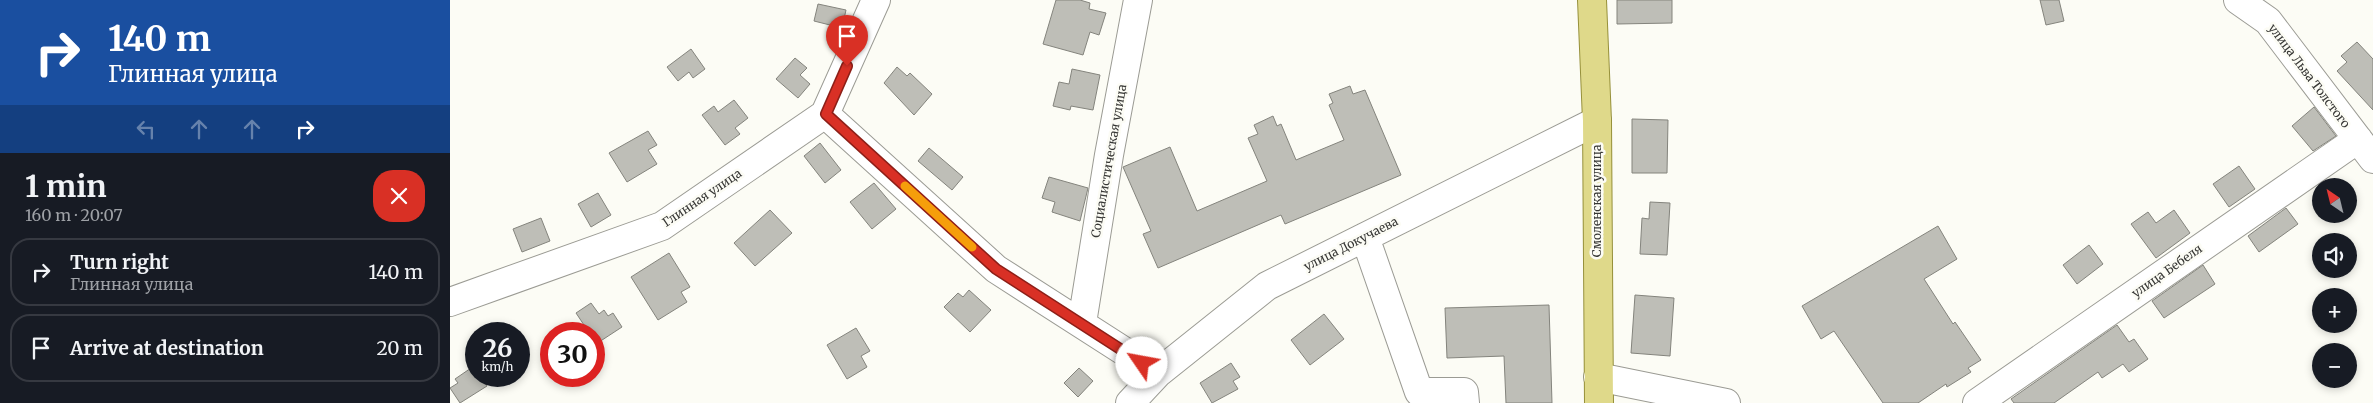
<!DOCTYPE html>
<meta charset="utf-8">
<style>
:root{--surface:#171b24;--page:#20242c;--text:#f1f3f6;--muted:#9ea1a6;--line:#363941}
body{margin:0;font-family:Merriweather,serif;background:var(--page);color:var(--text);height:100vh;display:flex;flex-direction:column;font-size:19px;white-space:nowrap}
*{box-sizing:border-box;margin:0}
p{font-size:16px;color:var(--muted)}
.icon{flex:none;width:28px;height:28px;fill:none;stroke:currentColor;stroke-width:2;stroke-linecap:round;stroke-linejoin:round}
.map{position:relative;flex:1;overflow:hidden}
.panel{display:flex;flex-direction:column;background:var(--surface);width:450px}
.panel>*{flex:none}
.guide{background:#1a4fa0;color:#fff;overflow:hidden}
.needle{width:32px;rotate:325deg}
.tools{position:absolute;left:1862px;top:178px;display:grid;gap:10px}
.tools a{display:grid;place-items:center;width:45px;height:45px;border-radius:50%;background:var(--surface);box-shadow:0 2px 8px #0003;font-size:25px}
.speed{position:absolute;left:15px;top:322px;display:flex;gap:10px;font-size:25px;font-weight:700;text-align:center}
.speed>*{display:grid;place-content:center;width:65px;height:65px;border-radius:50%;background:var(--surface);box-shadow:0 2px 8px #0003;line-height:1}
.speed small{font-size:12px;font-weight:400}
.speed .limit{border:8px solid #d22;background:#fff;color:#111}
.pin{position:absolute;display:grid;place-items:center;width:42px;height:42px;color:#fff;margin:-51px -21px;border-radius:50% 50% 50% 0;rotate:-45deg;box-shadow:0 0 5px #0007}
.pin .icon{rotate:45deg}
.me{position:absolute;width:55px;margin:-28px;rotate:303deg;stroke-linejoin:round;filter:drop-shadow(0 0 4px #0008)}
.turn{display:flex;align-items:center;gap:18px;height:105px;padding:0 25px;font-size:22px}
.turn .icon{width:65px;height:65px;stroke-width:2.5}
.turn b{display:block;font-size:35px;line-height:42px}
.lanes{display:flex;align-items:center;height:48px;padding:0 25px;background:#0003;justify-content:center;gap:25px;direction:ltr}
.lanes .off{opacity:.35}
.round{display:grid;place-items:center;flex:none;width:52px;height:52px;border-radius:20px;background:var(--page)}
.summary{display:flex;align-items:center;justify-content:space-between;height:85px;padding:0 25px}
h1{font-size:30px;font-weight:700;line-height:38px}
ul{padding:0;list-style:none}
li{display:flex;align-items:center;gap:15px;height:68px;margin:0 10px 8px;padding:0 15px;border:2px solid var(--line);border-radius:20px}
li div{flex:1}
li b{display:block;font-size:19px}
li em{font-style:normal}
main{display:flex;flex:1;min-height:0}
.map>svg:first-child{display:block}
.building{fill:#bebeb7;stroke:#84847d}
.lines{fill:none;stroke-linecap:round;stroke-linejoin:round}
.minor-casing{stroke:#9b9b94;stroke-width:30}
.major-casing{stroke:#96903a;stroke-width:30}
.minor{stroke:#fff;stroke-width:28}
.major{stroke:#dfd98a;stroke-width:28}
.route-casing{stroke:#8d1f18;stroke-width:12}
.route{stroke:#d93025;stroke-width:9}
.slow{stroke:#f59e0b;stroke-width:9}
.labels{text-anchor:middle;stroke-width:5;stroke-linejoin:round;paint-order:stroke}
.street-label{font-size:12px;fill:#373735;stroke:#fcfcf5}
</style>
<main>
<section class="panel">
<div class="guide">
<div class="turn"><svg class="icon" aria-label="right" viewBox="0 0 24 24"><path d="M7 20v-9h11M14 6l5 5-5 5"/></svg><div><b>140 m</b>Глинная улица</div></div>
<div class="lanes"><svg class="icon off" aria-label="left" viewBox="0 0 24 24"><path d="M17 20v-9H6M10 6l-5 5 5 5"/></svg><svg class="icon off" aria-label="ahead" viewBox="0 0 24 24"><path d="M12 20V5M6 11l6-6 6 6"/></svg><svg class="icon off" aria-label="ahead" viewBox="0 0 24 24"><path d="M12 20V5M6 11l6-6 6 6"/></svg><svg class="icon" aria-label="right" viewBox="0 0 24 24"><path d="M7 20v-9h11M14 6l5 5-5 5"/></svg></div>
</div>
<div class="summary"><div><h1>1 min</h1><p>160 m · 20:07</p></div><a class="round" style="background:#d93025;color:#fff"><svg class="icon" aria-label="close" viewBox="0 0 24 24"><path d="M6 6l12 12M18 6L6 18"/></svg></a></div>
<ul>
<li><svg class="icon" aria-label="right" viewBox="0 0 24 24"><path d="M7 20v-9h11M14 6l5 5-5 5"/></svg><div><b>Turn right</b><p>Глинная улица</p></div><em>140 m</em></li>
<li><svg class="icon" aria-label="arrive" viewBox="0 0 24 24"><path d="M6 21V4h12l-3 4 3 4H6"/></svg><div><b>Arrive at destination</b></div><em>20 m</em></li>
</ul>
</section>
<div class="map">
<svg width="1923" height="403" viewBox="0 0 1923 403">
<rect width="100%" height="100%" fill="#fcfcf5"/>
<path class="building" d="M606,0H630L640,3L639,9L656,13L649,35L640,32L633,55L593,44Z
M1167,0H1222V23L1167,24Z
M1590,0H1609L1614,21L1596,25Z
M368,4L396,10L392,28L364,21Z
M1907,42L1923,59V110L1887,71L1897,62L1891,56Z
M241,49L255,69L243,78L239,72L228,81L217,67Z
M345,58L357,68L350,75L360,84L348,98L326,79Z
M447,67L457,76L460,73L482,94L464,115L434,83Z
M622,69L650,75L643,110L621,106L620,110L603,106L609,82L619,84Z
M900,86L903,94L915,90L951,175L835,224L831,215L708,268L693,234L701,231L673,167L720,147L747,211L817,181L798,138L808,134L804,125L823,116L827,126L831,124L846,160L894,140L879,105L883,103L879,94Z
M284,100L298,118L285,128L290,134L275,145L252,115L264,106L268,112Z
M1864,107L1886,136L1863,151L1842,126Z
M1182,119L1218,120L1217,173H1182Z
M198,131L207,145L198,150L207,164L177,182L159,153Z
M370,143L391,170L375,183L354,156Z
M479,148L513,177L502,190L468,161Z
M1789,166L1805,189L1779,207L1763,184Z
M599,177L638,188L630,221L602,212L605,202L592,198Z
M424,183L446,209L422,229L400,202Z
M148,193L161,215L141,227L128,204Z
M1200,202L1220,203L1217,255L1190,254L1192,218L1199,219Z
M1836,208L1848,224L1809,252L1798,236Z
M320,210L342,233L305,266L284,243Z
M1724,210L1740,233L1706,258L1681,224L1698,212L1706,223Z
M91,218L100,241L72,252L63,229Z
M1488,226L1507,259L1474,279L1503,324L1505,322L1531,360L1518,368L1521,372L1497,387L1496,384L1468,403H1433L1384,331L1371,339L1352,306Z
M1639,245L1653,264L1627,284L1613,265Z
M219,253L240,287L231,292L237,302L208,320L181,277Z
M1753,265L1765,284L1714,318L1702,301Z
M519,290L541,310L520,332L494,307L508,293L513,297Z
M1185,295L1224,298L1220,356L1181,353Z
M141,303L149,314L154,310L158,316L163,313L172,327L146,344L144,334H140L126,313Z
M1099,305L1102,403H1056L1054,356L997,358L995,308Z
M874,314L894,339L860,365L841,340Z
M1667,325L1679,342L1684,339L1698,359L1679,372L1673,364L1652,378L1648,372L1604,403H1564L1561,399Z
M406,328L420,351L411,356L417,367L397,379L377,345Z
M781,363L790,377L783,381L788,389L762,403L750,383Z
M24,366L26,376H31L37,386L10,403L0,388L8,383L5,379Z
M629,368L643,381L628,397L614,383Z"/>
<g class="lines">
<defs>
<path id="minor" d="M1788,0L1818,21L1923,159
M375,114L546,269L708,373
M915,237L969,392H1014L1015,403
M0,302L212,226L375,114L426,0
M632,323L659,155L688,0
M1148,377L1276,403
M680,403L708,373L817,286L1147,121
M1527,403L1908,139"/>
<path id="major" d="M1142,0L1147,121L1149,403"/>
</defs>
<use href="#minor" class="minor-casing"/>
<use href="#major" class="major-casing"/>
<use href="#minor" class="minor"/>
<use href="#major" class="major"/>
</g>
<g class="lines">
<defs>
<path id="route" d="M397,66L376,114L546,269L692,363"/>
</defs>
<use href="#route" class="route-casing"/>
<use href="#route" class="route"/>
<path class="slow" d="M455,186L522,247"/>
</g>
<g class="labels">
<g class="street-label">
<text transform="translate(1859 76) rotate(53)" y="4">улица Льва Толстого</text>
<text transform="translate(659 161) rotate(-80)" y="4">Социалистическая улица</text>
<text transform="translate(252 198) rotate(-34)" y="4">Глинная улица</text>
<text transform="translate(1147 201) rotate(-90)" y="4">Смоленская улица</text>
<text transform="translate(901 244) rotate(-27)" y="4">улица Докучаева</text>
<text transform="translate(1717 271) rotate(-35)" y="4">улица Бебеля</text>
</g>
</g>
</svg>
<div class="tools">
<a><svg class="needle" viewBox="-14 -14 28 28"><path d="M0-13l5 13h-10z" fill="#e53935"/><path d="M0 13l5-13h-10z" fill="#9ea1a6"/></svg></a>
<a><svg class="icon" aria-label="sound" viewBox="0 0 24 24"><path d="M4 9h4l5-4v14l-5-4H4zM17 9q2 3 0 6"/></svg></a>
<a>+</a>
<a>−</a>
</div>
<div class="speed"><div>26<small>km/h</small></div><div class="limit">30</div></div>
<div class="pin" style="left:397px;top:66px;background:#d93025"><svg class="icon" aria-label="arrive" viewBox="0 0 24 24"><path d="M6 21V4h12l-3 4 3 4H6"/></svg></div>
<svg class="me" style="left:692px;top:363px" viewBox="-20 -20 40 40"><circle r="19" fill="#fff"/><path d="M0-13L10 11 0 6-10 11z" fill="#d93025"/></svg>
</div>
</main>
